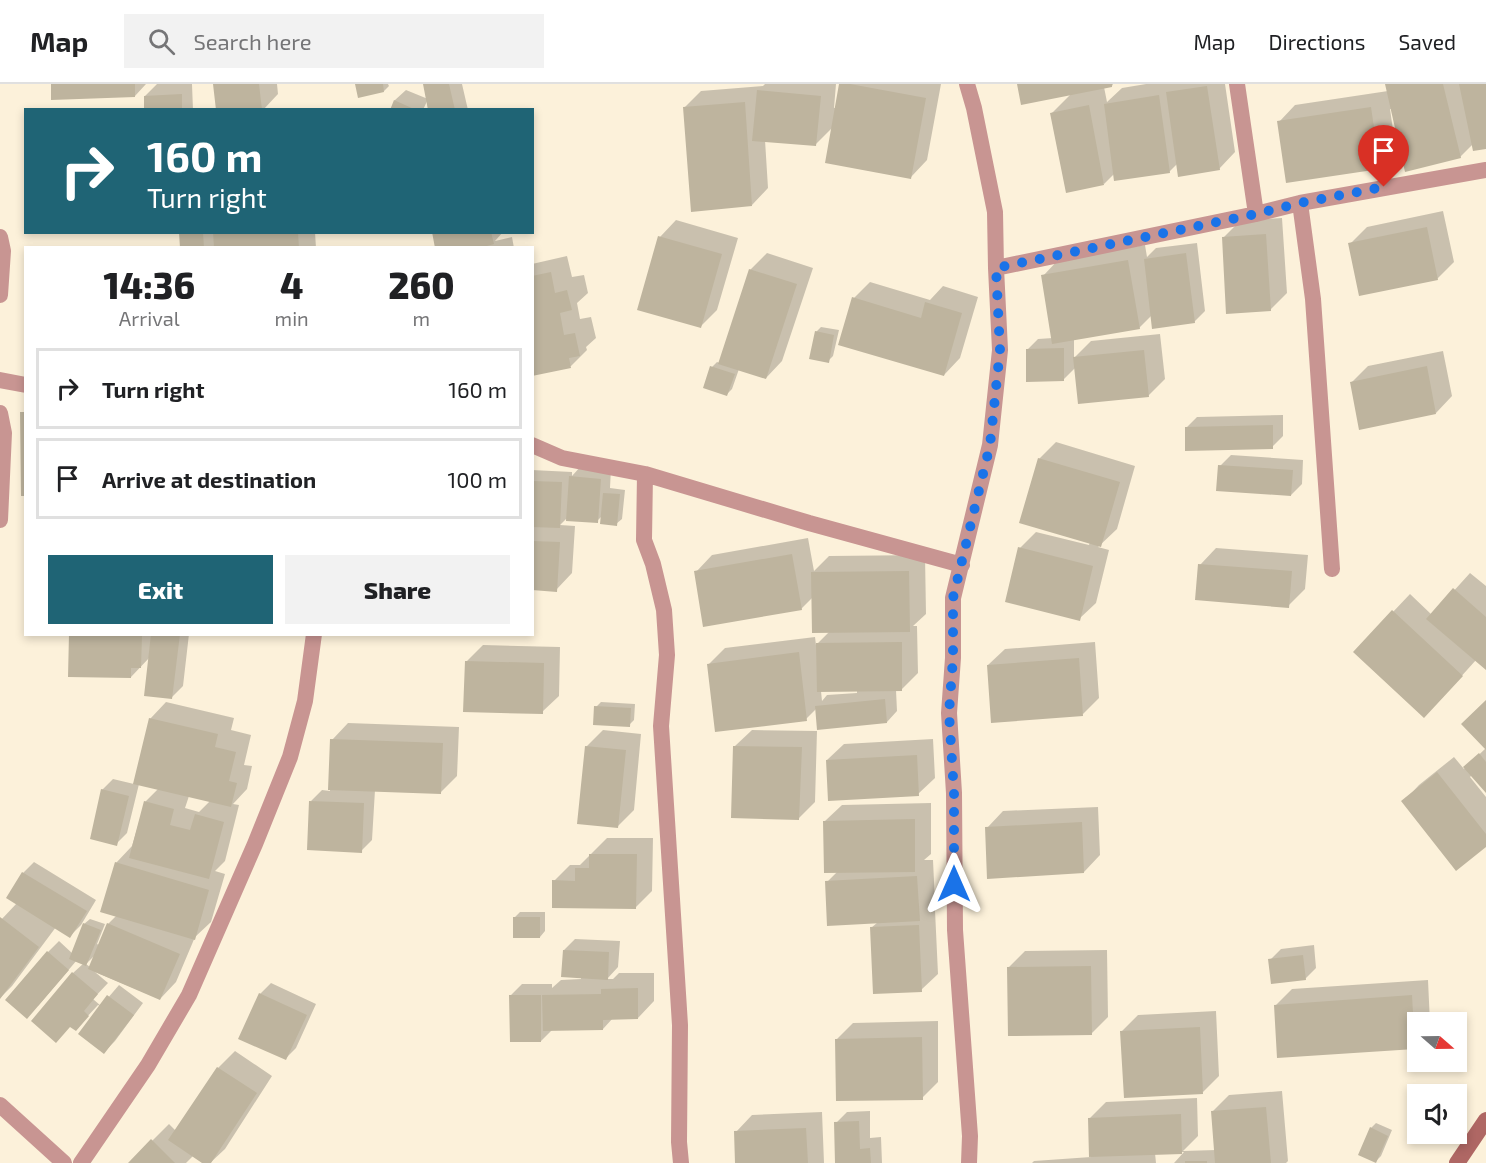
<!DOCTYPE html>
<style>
:root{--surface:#fff;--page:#f2f2f2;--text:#202124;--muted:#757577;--line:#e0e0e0;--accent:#1f6475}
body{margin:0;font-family:"Exo 2",sans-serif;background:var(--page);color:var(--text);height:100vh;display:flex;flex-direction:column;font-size:22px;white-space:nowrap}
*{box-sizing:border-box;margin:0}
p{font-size:20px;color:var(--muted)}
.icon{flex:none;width:33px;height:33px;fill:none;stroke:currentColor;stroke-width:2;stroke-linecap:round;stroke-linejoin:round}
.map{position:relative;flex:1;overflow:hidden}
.details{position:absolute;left:24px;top:162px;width:510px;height:390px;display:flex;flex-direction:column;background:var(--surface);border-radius:0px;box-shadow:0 3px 9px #0003}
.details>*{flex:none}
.top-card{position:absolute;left:24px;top:24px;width:510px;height:126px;border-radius:0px;box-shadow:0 3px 9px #0003;background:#1f6475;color:#fff;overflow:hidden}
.needle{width:39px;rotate:110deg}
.controls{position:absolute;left:1407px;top:928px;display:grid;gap:12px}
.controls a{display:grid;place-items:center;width:60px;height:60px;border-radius:0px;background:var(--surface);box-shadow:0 3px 9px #0003;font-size:30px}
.pin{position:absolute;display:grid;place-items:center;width:51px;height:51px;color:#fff;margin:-62px -26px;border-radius:50% 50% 50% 0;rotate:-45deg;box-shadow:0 0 6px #0007}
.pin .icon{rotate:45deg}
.me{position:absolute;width:66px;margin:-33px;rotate:0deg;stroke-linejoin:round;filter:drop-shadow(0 0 4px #0008)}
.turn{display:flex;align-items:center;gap:21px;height:126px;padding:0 24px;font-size:27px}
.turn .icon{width:78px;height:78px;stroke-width:2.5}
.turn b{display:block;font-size:42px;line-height:51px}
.eta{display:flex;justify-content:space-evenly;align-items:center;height:102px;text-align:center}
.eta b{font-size:36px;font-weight:800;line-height:42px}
.primary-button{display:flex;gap:12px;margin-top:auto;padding:12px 24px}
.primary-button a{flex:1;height:69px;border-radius:0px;background:var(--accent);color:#fff;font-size:24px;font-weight:800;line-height:69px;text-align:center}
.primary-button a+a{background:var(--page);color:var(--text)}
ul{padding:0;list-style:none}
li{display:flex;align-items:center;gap:18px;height:81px;margin:0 12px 9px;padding:0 12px;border:3px solid var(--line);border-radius:0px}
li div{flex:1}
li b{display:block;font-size:22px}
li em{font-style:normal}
header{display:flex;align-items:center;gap:36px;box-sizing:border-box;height:84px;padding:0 30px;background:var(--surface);border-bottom:2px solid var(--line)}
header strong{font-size:28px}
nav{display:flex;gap:33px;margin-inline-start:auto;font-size:21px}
.search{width:420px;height:54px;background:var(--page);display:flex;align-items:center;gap:15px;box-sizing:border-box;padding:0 21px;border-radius:0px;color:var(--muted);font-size:22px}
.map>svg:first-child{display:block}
.shadow{fill:#0003;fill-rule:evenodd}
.building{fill:#beb49e}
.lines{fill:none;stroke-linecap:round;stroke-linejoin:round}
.minor{stroke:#c89592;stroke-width:16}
.secondary{stroke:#af6764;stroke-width:16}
.route{stroke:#1a73e8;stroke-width:10;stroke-dasharray:0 18}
</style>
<header>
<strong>Map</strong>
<div class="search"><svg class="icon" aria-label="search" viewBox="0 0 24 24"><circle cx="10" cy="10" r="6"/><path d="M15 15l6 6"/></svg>Search here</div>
<nav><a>Map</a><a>Directions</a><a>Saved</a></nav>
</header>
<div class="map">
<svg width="1486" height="1079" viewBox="0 0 1486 1079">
<rect width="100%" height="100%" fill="#fcf1da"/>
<path class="shadow" d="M52,0H146L135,12Z
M157,0H192L193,26H146L145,12Z
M214,0H277L278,10L263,26H217Z
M357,0H388L389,2L384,7Z
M424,0H462L468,26H430L428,15L423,26H391L395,16L406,6L428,15Z
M765,0H836L834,24H836L841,0H941L927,76L911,93L833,43L816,60L765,56L768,104L752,121L685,23L701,7L763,2Z
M1019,0H1113L1112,2L1104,3L1107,18L1122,4L1146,0H1225L1235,68L1219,85L1178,79L1169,88L1115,89L1104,100L1052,29L1072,9Z
M1386,0H1486V63L1473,60L1460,73L1392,25H1390L1396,67L1379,84L1279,38L1295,21L1388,7Z
M1443,127L1454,178L1437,195L1350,160L1367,143Z
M1282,134L1287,209L1270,226L1223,154L1240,137Z
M676,136L738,154L717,226L701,242L660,153Z
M180,148H315L316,164H181Z
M433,148H503L495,157L512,153L514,164H480Z
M1197,159L1205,227L1194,238L1152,231L1139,244L1074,255V274L1091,257L1160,250L1165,295L1148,312L1076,283L1064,295L1027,266L1038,255L1053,254L1043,192L1059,175L1145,161L1147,173L1156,164Z
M767,169L813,184L782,277L766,294L739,285L732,305L727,310L712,283L717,278L720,279L750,186Z
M567,172L572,193L584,191L588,209L577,219L580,235L591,233L596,254L586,263L587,266L571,282L532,285V180Z
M870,198L930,216L943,202L978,213L960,274L944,291L854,214Z
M821,243L839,246L833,272L828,277L816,248Z
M1443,267L1452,312L1436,329L1352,298L1368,282Z
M1283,331V352L1272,363L1186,344L1197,333Z
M1056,358L1135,382L1117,445L1098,463L1109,466L1096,519L1079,535L1020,464L1036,448L1089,461L1090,458L1039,375Z
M1231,371L1303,376L1302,400L1291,411L1220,382Z
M581,382L611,384L610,404L625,406L622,435L616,440L602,432L597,437L566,435L560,441L575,442L572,489L556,506L532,505V386L572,388V392Z
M808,454L814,487L829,472L925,471L926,530L913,542H917L918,589L901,606H896L897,627L887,638L816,625L806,635L709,580L725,564L815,553L816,561L830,547L813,513L801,525L696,488L712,471ZM857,606V609L827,611L822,617L821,607Z
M1216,464L1308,471L1305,505L1288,522L1200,481Z
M1470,489L1486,502V584L1476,576L1440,616L1355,568L1410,510L1432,531Z
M70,550H189L183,602L172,613L150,573L131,593Z
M1095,558L1099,614L1083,630L988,581L1005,565Z
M483,561L560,563L559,612L542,628L466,578Z
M1486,617V707L1472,691L1470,693L1486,713V761L1403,718L1419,701L1454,673L1464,685L1486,664Z
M166,618L234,634L231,646L251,651L244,681L252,682L247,705L233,720L239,721L225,777L215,787L225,790L211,838L195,853L176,898L160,915L95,888L108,899L93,915L101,922L119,901L143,919L115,957L104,968L100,922L98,921L86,934L71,941L56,957L73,889L84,879L77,876L38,922L48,868L59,857L73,870L84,840L90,835L105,840L97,860L99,861L108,840L117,831L116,779L132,762L145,718L158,705L139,700L127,749L116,760L102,706L113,695L134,700L150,635ZM189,712L210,717L199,728L185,724ZM96,870L90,883L86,880Z
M601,618L635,620L634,636L629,641L596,623Z
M348,639L459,643L457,692L440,709L375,706L372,756L361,767L311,717L322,706L330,707L332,656Z
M603,646L641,650L634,726L618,742L586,663Z
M752,646L817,647L815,718L799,734L735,662Z
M933,655L935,694L918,710L827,676L844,660Z
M931,719V770L924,776H933L935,819L929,826H935L938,890L921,906L871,844L878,838L827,798L837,788L825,737L842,721Z
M1098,723L1100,771L1084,788L987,744L1003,727Z
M607,754H653L652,807L635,824L554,797L570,781H580Z
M34,778L96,816L81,841L70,852L56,843L12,902L0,914V837L17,819L23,789Z
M520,828H545V847L540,853L515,833Z
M575,855L620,857L618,883L607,895H613L619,889H654V917L638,934H613L603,945L552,946L541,957L511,911L522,900H552V904L561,896L581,895V893L564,866Z
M1314,861L1316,884L1305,895L1270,876L1281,865Z
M1107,866L1108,933L1092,949L1009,883L1025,867Z
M1428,896L1430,939H1418V960L1414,963L1275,922L1292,905Z
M271,899L316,920L296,964L285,975L260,910Z
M1216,927L1219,992L1203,1008L1122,947L1138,931Z
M938,937V998L922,1014L837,955L853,939Z
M235,967L272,992L225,1065L210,1079H205L194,1071L186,1079H130L169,1040L176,1047L218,984Z
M1282,1007L1288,1077L1286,1079H1174L1184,1068L1155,1069L1156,1079H1032L1034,1077L1091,1073L1090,1034L1106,1018L1197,1014L1198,1052L1183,1067L1216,1066L1212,1028L1229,1011Z
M870,1027V1054L881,1053L882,1079H837L836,1039L847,1028Z
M822,1028L824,1079H737L736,1048L752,1031Z
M1376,1039L1392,1046L1381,1072L1376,1077L1371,1044Z"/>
<path class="building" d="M51,0H135V13L51,16Z
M213,0H259L262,26H216Z
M355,0H383L384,8L358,14Z
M423,0H449L455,26H428Z
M839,0H850L926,14L911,95L825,79Z
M1017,0H1112V3L1021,21Z
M1385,0H1443L1461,74L1405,88Z
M1459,0H1486V65L1473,67Z
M1207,2L1220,86L1178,93L1166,8Z
M757,6L821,12L816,62L752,57Z
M182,10V26H144V12Z
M1159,11L1170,89L1114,97L1104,20Z
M394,16L416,26H390Z
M745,18L752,122L691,128L683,23Z
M1089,21L1104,101L1066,109L1050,29Z
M1371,23L1380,85L1286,99L1277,37Z
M1427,143L1438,196L1359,212L1348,159Z
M179,148H203L204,164H180Z
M213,148H298L299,164H214Z
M432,148H491L494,160L480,164H435Z
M1266,150L1271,227L1226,230L1222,153Z
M658,152L722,170L701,244L637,226Z
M1186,169L1195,239L1152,245L1144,175Z
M1128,176L1140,245L1052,260L1041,191Z
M749,185L797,200L766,295L718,280Z
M551,188L555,209L567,206L572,226L560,229L564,251L575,249L580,272L569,274L571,284L532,292V192Z
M852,213L921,234L925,218L962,229L944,292L838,261Z
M815,247L834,251L829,279L809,275Z
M1064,264V297L1026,298V265Z
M1144,266L1149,313L1078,320L1073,273Z
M710,282L735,290L727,312L703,304Z
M1427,282L1436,330L1359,346L1350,298Z
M20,328H26V412H21Z
M1273,341V365L1185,367V343Z
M1038,374L1120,398L1101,463L1019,439Z
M1218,381L1293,386L1291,412L1216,407Z
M569,392L601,395L598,439L566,437Z
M532,397L562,398L560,444L532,443Z
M603,409L620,410L617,442L600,440Z
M532,457L560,458L557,508L532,506Z
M1018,463L1093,482L1080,537L1005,518Z
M792,470L802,526L703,543L694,487Z
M1198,480L1292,487L1289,524L1195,516Z
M909,487L910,548L812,549L811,488Z
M1453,504L1486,533V586L1426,535Z
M1392,526L1463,592L1424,634L1353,568Z
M69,550H132V552H142L141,584H131V594L68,593Z
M151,550H180L172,615L144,612Z
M902,558V607L817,608L816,559Z
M799,568L807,637L715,648L707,580Z
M1079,574L1083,632L991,639L987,581Z
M465,577L544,579L543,630L463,628Z
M885,615L887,639L817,646L815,622Z
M1486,616V666L1461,640Z
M594,622L631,624L630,643L593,641Z
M149,634L218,650L215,663L236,668L229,697L237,699L231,723L133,700Z
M330,655L443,659L441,710L328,706Z
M585,662L626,666L618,744L577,740Z
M733,662L802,663L799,736L731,734Z
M1479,669L1486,678V709L1463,683Z
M917,671L919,712L828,717L826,676Z
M1437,688L1486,750V763L1456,787L1401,717Z
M101,705L129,712L117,762L90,755Z
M144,717L174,725L170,741L190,746L195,730L224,738L209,795L129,774Z
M309,717L364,719L362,769L307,766Z
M915,735V788L824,789L823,737Z
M1082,738L1084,789L987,795L985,743Z
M589,770H637L636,825L552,824V796L575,797V784H589Z
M115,778L209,806L195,856L100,828Z
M22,788L87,827L70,854L6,814Z
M917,792L920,837L827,842L825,797Z
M0,833L39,863L0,915Z
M513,833H540V854H513Z
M83,839L101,846L86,882L69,875Z
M107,839L180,870L160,916L88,885Z
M919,841L922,908L873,910L870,843Z
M563,866L609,868L608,896L561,893Z
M47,867L69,886L27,935L5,916Z
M1303,871L1306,896L1271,900L1268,875Z
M1091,882L1092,951L1008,952L1007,883Z
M72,888L98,910L84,927L89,932L76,947L70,943L56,959L31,937Z
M638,904V935L603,936V946L543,947L542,911L601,910V905Z
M259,909L307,931L286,976L238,955Z
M107,911L134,931L104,970L78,950Z
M509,911H541V958H510Z
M1412,911L1415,965L1277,974L1274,921Z
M1200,943L1203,1010L1124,1014L1120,947Z
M922,953L923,1016L836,1017L835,955Z
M217,983L257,1009L211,1079H202L168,1056Z
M1266,1023L1271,1079H1215L1211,1027Z
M1181,1030L1182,1070L1089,1073L1088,1034Z
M859,1037L860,1065L870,1064L871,1079H835L834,1038Z
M1370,1043L1388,1052L1376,1079L1358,1071Z
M806,1044L808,1079H735L734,1047Z
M151,1055L175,1079H128Z
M1185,1077H1207V1079H1185Z"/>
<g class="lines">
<path class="minor" d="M967,0L974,24L995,128L996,184L1000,266L990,361L953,514V574L949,629L954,709L955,846L970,1052L969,1079
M1237,0L1256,130
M1300,119L1313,215L1332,485
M0,153L3,167L0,211
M996,184L1256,130L1300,119L1486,86
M0,296L26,301
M0,329L4,349L0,436
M532,361L562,374L645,390L809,439L962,481
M645,390L644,456L653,480L664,526L667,571L661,642L680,941L679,1058L681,1079
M0,1021L64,1079
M81,1079L148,981L189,911L255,760L290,673L305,617L314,550"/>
<path class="secondary" d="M1457,1079L1486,1036"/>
</g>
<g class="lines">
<path class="route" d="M954,800V709L949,629L953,574V514L990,361L1000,266L996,184L1256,130L1300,119L1384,103"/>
</g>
</svg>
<div class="controls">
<a><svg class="needle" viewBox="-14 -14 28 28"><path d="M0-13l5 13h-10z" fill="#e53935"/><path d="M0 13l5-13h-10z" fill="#757577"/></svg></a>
<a><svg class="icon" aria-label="sound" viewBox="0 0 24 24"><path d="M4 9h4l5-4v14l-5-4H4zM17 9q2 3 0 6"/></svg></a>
</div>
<div class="pin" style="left:1384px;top:103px;background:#d93025"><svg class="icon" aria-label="arrive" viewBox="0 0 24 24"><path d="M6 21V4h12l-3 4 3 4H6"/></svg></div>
<svg class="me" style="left:954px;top:800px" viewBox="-20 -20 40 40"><path d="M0-17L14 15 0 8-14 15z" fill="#1a73e8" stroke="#fff" stroke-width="4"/></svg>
<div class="top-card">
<div class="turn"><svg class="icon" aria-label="right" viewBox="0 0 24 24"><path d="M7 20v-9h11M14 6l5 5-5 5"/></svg><div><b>160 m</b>Turn right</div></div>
</div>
<section class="details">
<div class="eta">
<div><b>14:36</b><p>Arrival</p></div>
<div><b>4</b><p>min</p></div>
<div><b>260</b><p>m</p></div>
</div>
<ul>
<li><svg class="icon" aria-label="right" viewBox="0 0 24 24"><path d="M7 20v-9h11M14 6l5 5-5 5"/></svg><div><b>Turn right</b></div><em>160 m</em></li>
<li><svg class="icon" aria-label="arrive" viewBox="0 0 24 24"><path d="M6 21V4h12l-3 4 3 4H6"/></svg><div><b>Arrive at destination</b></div><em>100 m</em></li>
</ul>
<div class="primary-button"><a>Exit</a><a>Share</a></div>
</section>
</div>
